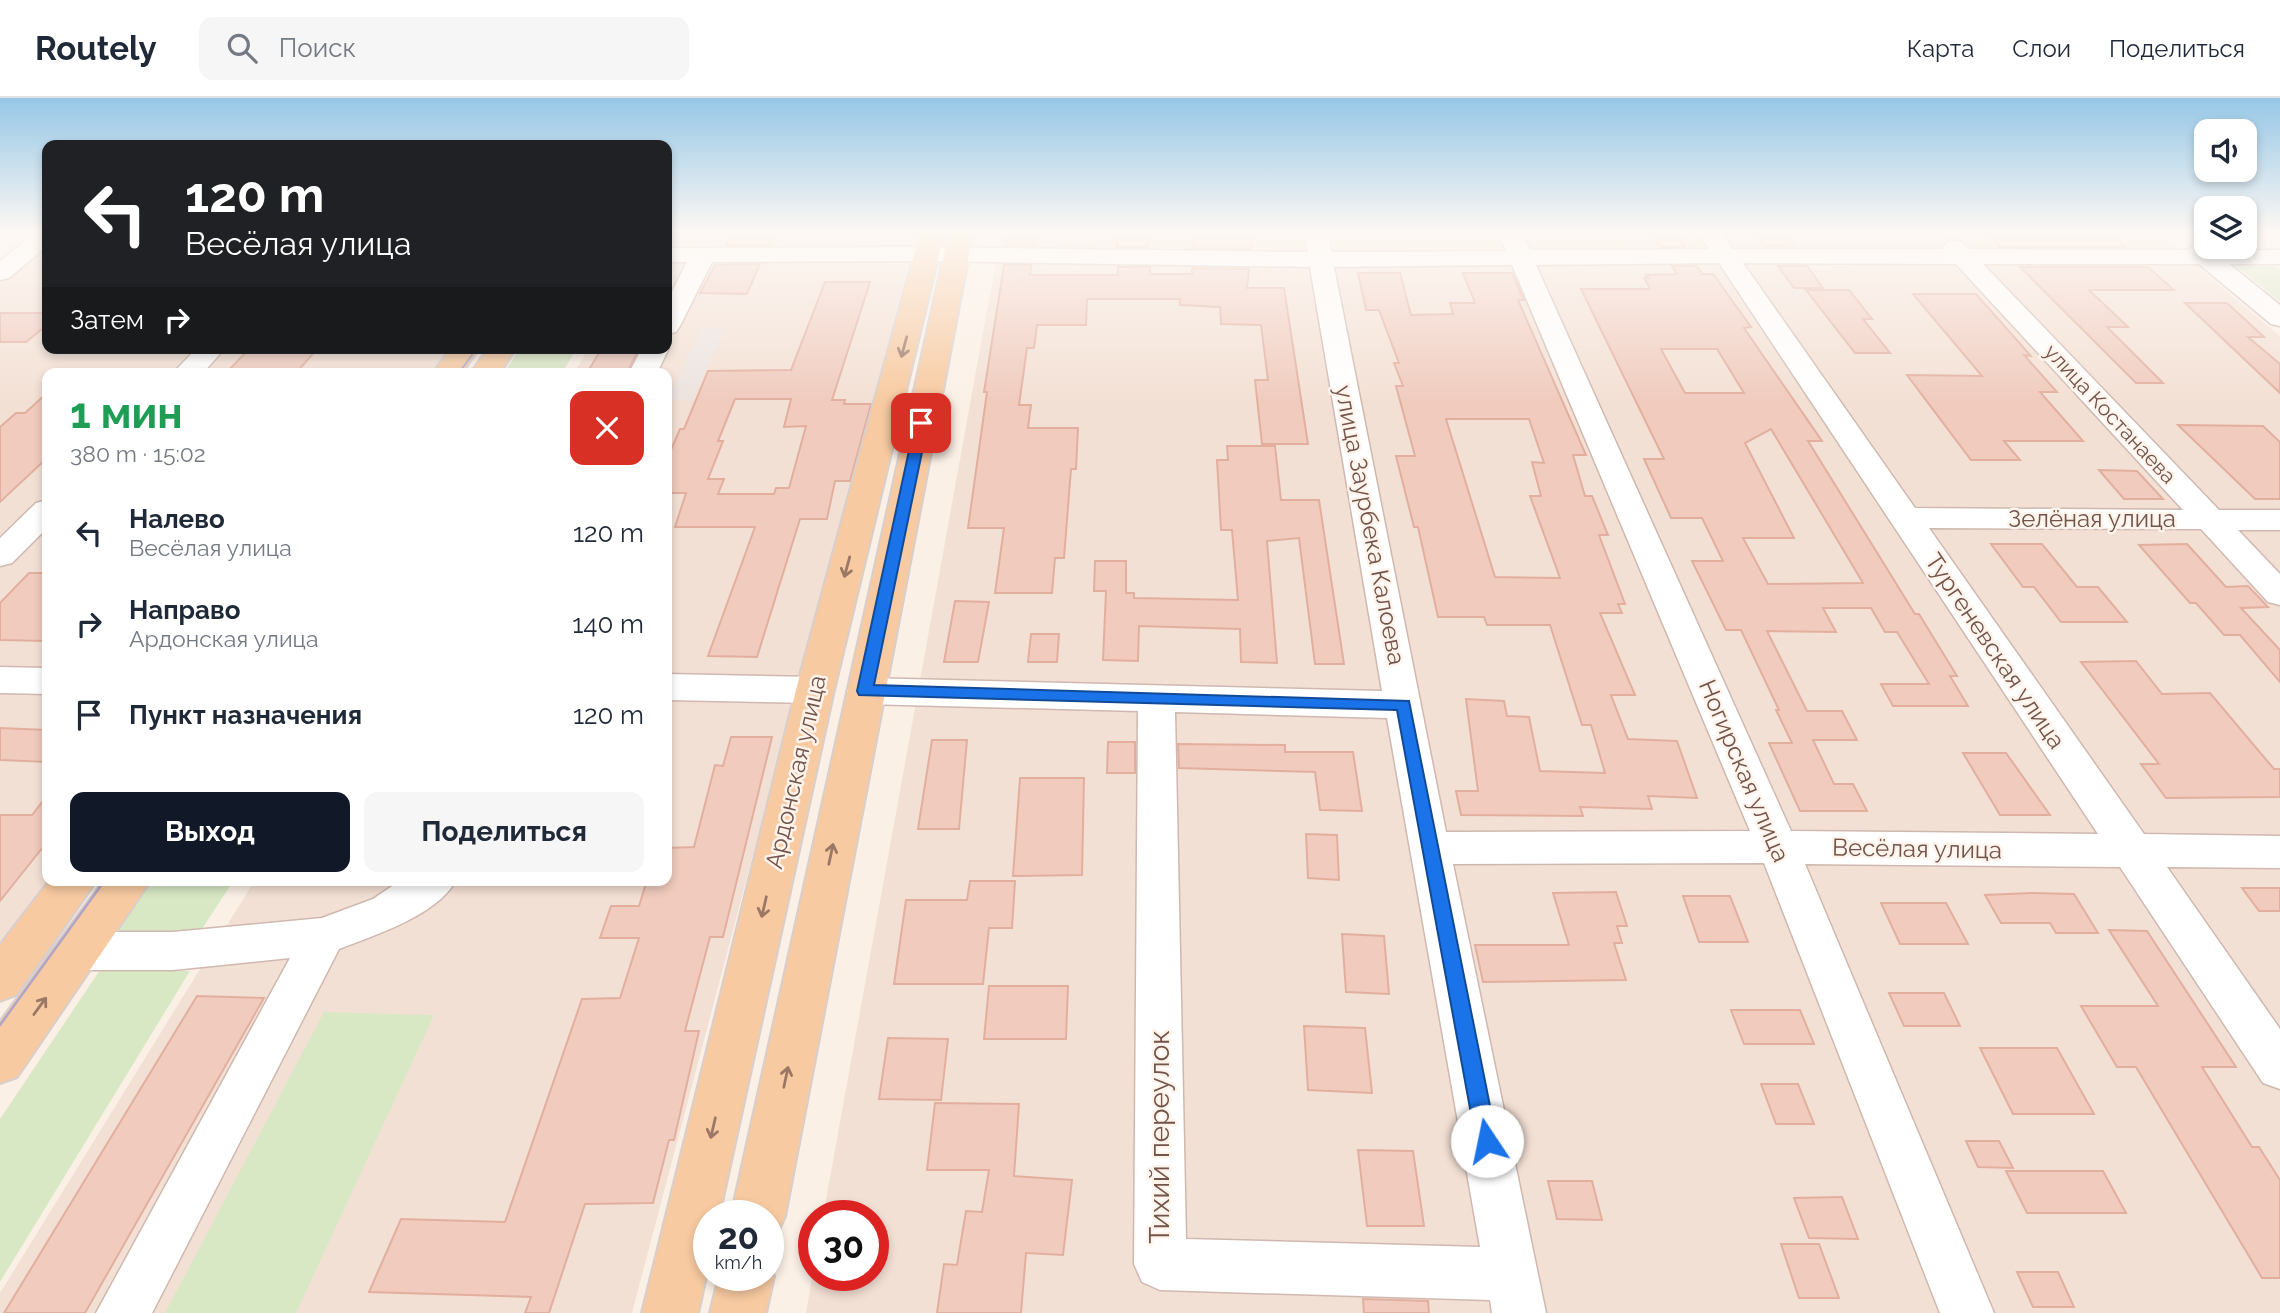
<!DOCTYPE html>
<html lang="ru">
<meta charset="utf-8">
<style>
:root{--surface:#fff;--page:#f6f6f7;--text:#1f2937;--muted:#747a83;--line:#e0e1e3;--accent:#111827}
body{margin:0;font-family:Raleway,sans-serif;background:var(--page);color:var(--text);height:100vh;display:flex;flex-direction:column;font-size:26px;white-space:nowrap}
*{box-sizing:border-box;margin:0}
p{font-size:23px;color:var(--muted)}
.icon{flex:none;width:38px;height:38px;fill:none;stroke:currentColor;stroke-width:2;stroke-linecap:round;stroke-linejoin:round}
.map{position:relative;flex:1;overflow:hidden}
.panel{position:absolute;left:42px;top:270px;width:630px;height:518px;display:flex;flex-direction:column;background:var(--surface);border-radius:14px;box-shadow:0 4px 10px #0003}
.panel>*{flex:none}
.banner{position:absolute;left:42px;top:42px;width:630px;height:214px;border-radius:14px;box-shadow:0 4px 10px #0003;background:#202124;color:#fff;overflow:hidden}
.tools{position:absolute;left:2194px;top:21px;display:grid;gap:14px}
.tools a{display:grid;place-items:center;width:63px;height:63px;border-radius:14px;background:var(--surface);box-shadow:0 4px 10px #0003;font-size:35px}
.speed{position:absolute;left:693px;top:1102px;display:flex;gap:14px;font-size:35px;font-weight:700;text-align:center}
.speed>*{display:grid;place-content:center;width:91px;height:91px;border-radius:50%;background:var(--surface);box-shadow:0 4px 10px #0003;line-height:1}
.speed small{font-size:18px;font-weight:400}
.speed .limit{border:10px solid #d22;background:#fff;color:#111}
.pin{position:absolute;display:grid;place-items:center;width:60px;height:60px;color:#fff;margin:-30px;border-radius:14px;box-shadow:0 4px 10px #0006}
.me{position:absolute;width:77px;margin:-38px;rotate:349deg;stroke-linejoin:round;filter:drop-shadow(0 0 5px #0008)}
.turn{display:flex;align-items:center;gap:24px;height:147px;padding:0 28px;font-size:32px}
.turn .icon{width:91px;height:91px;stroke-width:2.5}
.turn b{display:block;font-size:49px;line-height:60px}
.then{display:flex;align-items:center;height:66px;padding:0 28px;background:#0003;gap:14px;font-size:26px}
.round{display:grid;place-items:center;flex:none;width:74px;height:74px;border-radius:14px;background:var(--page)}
.summary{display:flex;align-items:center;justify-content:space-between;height:119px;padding:0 28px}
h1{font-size:42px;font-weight:700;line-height:52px;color:#1e9e55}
.action{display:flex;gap:14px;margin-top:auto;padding:14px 28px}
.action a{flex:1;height:80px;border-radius:14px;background:var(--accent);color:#fff;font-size:28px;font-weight:700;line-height:80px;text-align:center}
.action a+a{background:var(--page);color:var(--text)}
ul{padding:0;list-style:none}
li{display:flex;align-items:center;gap:21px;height:91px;padding:0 28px}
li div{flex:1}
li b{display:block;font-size:26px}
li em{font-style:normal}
header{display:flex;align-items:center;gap:42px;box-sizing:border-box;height:98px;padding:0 35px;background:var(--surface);border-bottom:2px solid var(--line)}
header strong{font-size:33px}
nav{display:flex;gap:38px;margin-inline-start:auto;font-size:24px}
.search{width:490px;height:63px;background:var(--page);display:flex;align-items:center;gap:18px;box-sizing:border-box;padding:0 24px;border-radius:14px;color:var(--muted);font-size:26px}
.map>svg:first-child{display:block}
.residential{fill:#f3e0d4}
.industrial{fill:#ece3df}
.green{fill:#d8e8c4}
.building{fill:#f0cbbe;stroke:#e2af9f;stroke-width:2;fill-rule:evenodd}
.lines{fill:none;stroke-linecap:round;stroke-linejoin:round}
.minor-casing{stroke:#cfb8af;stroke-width:3}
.major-casing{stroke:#d8cfcd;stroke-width:4}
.minor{fill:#fff;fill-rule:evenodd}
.major{fill:#f7caa1;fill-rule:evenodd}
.tram-far1{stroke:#b1a4c5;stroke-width:2}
.tram{stroke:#b1a4c5;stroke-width:2.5}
.oneway{stroke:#9b7765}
.route{fill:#1a73e8;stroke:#114b97;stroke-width:2}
.labels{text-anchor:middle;stroke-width:5;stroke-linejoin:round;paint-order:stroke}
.far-street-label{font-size:21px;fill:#73544b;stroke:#fef4ec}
.street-label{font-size:24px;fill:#73544b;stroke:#fef4ec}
.near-street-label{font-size:28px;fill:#73544b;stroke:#fef4ec}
</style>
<header>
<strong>Routely</strong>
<div class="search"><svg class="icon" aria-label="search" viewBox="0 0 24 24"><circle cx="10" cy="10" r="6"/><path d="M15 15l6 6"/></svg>Поиск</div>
<nav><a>Карта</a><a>Слои</a><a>Поделиться</a></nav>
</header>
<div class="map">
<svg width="2280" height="1215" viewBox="0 0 2280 1215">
<rect width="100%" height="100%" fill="#fbf0e6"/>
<path class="residential" d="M667,135H917L632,1215H0V1195L255,782H667V275H574L589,250H667Z
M1001,135H2157L2280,238V1215H806L814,1170V1178H873V1118H823Z
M31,151H47V250H465L447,275H47V782H75L0,883V175Z"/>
<path class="industrial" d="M701,230L725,231L693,302H667Z"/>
<path class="green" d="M2236,168H2274L2280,172V203Z
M520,250H577L562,275H504Z
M138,782H234L198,837L101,834Z
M100,872L190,873L0,1184V1021Z
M324,914L434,917L296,1215H165Z"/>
<path class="building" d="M732,135H775L769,147H726Z
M1009,135H1036L1034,148L1007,147Z
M1116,135H1147L1148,149H1117Z
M1193,135H1253L1251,151L1192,150Z
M1652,135H1676L1685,149H1660Z
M1754,135H1783L1793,148H1764Z
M1987,135H2109L2125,149H2000Z
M760,166L747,196L700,195L715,167Z
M1004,167H1031L1030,177H1118V169H1150V176H1192V170L1249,171L1247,190H1284L1308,346H1262L1255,282H1268L1261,227L1221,226L1220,209L1180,207V201H1087L1086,227H1037L1034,250H1027L1019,307H1031L1028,330H1078L1076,371H1071L1064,460H1055L1052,495H995L1004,430H968L987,294H984Z
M1672,168H1697L1702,176H1713L1751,229L1744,230L1822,343H1808L1915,516H1919L1957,578H1950L1968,608H1893L1881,586H1929L1897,534H1885L1871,510H1823L1836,534L1767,533L1807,613H1842L1857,642H1813L1834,686H1853L1867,713H1800L1769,645H1792L1776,612H1779L1741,532H1726L1692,463H1723L1702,420H1671L1644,361H1664L1581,191H1650L1644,180H1648L1646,177L1677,176ZM1661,251H1717L1744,295H1685ZM1771,331L1863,485L1768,486L1743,440H1794L1745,345Z
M1778,168H1807L1823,190H1794Z
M2020,169H2148L2174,192H2089L2128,229H2107L2163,285H2136Z
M1358,175H1400L1411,217L1453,216L1450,205H1475L1463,175H1512L1524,202H1518L1586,357H1573L1585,398H1592L1608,437H1599L1625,506H1618L1622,515H1600L1635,597H1611L1628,641L1677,643L1697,700L1648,698L1652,711L1580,709L1583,718L1461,717L1456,693H1478L1466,601L1504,603L1507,618L1529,619L1540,673L1605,675L1591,627H1582L1550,527H1487L1484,519H1438L1418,429H1414L1396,358H1415L1396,288H1403L1394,265H1399L1379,212H1366ZM1446,321H1529L1544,365L1532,364L1541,398H1530L1560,480L1495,479Z
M825,184H870L832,302H845L844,306H871L850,383H835L827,421H800L757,559L708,558L755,429H675L686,395H667V361L680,331H684L708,273L791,272ZM735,301H791L784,329L806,328L789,390H776L774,396H718L724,381H708L723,343H718Z
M1806,192H1849L1872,221H1863L1890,255H1855Z
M1913,196H1976L2031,258L2024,257L2057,294H2040L2083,343H2004L2020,362H1971L1907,277L1982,278Z
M2185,205H2227L2264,239H2248L2280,266V295Z
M0,215H47V227L26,244H0Z
M250,250H318L296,275H226Z
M602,250H639L627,275H587Z
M47,295V360L0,404V329L16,315H25Z
M2178,327L2263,328L2280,344V401H2255Z
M1227,348H1275L1281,402H1319L1344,566H1315L1299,440L1267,443L1277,565L1241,564L1240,531L1139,528L1138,563L1103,562L1106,493H1094L1095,463H1126V495H1134V500L1238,502L1232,432H1221L1217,362H1228Z
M2099,372L2137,373L2163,401H2124Z
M1991,446H2042L2077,489H2098L2127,524H2061L2034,489H2023Z
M2187,446L2226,489L2248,488L2268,509L2241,510L2280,552V584L2240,537H2224L2196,505H2190L2139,447Z
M29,475H47V543L0,542V505Z
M955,503L989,504L978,564H944Z
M1031,536H1059L1057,564H1028Z
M2136,563L2162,596L2210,595L2274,671H2280V699L2166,700L2141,666H2159L2081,564Z
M0,630L47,632V664L0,662Z
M731,639H772L723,839H710L685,933H699L674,1042H669L653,1105L585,1106L549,1215H525L531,1199L369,1194L401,1121L505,1124L582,901L620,900L639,840H600L611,808H639L647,782H667V750L694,749L715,667L723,668Z
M932,642H967L959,731H918Z
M1108,644H1135V675H1107Z
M1178,646L1285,647V654H1353L1362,713L1320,712L1315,674L1179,670Z
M1963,655H2006L2050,717H2000Z
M1020,680H1084L1082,777L1013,778Z
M47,698V744L0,803V717H32Z
M1306,736L1337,737L1339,782L1308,780Z
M970,783H1015L1012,830H989L983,886H894L906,802H967Z
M2242,790H2280V813H2259Z
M1616,794L1627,828H1617L1622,845H1614L1626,882L1483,884L1475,847H1569L1553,795Z
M2032,795L2074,796L2098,835H2056L2050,825H2001L1985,797Z
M1683,798H1730L1748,844H1699Z
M1881,805H1946L1968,846H1900Z
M2109,832L2147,833L2236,969H2202L2252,1049H2259L2280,1082V1180H2262L2136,969H2117L2081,908H2158Z
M1342,836L1384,838L1389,896L1346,894Z
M989,888H1068L1066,941H984Z
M1889,895H1944L1960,928H1904Z
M197,898L264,900L85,1215H4Z
M1731,912H1800L1814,946H1744Z
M1304,928L1365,930L1372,995L1308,992Z
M888,940L948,941L941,1002L879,1001Z
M1980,950H2057L2094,1016H2013Z
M1761,986H1798L1814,1026H1776Z
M935,1005L1019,1006L1014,1078L1072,1082L1063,1157L1026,1155L1021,1215H937L944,1166L957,1167L966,1113L982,1114L989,1072H927Z
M1966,1043H1999L2013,1070L1978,1069Z
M1358,1052L1413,1053L1424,1128H1367Z
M2006,1073H2103L2126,1115H2027Z
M1548,1083H1592L1602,1122L1557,1121Z
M1842,1099L1858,1141L1809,1140L1794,1100Z
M1781,1146H1819L1839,1200H1799Z
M2017,1174H2058L2074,1209H2033Z
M1363,1201L1428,1203L1429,1215H1364Z"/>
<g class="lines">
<defs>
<path id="minor" d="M34,135H47V148L9,180L0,182V163Z
M1304,135H1328L1332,154L1506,153L1500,139L1503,135H1521L1530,152L1709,151L1703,142L1707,137H1723L1733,151H1943L1946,144C1957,141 1962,143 1969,151L2187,152L2198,146L2211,152H2280V166H2229L2280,207V228L2271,226L2199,166H1983L2219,412H2280V432H2238L2280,476V507L2268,504L2201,431L1929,430L2144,736L2280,738V770L2167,769L2280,931V991L2263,985L2120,769L1805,766L1994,1215H1940L1764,765L1453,766L1546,1215H1492L1490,1202L1160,1192L1142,1184L1134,1166L1138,613L865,606L852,602L847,593L852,584L865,580L1382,593L1310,169L927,163L712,164L680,228L676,234L667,236V203L687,164H667V150L927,149L1308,154ZM1719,165L2098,736L1791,733L1536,167ZM1743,165L1956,166L2183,412L1915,410ZM1512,167L1750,733L1446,734L1334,169ZM1175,614L1387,620L1480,1149L1186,1141Z
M667,246L669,250L657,275H629L642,250H667Z
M197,250H225L203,275H173Z
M47,402V430L12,465L0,468V440L36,405Z
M0,569L47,570V596L0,595Z
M667,576L815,579L828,583L833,592L828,601L815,605L667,602Z
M401,782H456C438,817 375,837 339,851L152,1215H96L290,860L173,872H79L64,866L57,853L64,840L79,834H173L322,820L373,801Z"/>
<path id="major" d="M920,135H944L834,592L719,1118H709V1166L698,1215H642L796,592Z
M949,135H973L785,1118L777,1137L768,1140V1118H731Z
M451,250H479L462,275H433Z
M488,250H516L500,275H471Z
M50,782H97L16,897L0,903V847Z
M104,782H151L17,979L0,985V924Z
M768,1165L774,1178L766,1215H710L719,1178H768Z"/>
</defs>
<use href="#minor" class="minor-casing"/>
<use href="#major" class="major-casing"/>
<use href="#minor" class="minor"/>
<use href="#major" class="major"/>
<path class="tram-far1" d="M459,275L477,250"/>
<path class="tram" d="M0,927L105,782"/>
</g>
<defs><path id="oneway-shaft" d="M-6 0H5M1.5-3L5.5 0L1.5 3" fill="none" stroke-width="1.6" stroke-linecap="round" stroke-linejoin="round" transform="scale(1.75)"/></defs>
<g class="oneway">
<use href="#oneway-shaft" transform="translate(904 249) rotate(105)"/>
<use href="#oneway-shaft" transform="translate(847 469) rotate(105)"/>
<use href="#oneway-shaft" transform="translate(831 756) rotate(-78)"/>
<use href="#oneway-shaft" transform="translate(764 809) rotate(103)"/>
<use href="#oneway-shaft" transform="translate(40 908) rotate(-54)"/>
<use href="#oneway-shaft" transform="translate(786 979) rotate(-78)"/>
<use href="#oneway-shaft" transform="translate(713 1030) rotate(103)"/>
</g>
<linearGradient id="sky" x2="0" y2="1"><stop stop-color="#96c7e6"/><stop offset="0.44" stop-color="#fdf8f4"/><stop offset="1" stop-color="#fdf8f4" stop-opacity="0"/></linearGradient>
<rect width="2280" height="305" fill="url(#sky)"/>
<path class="route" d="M921,322L928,325L874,587L1409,603L1497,1043L1494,1050L1487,1053L1479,1050L1476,1043L1397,612L859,597L857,593L915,325Z"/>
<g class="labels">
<g class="far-street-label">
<text transform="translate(2110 316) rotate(47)" y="7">улица Костанаева</text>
</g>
<g class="street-label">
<text x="2092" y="429">Зелёная улица</text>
<text transform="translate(1370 427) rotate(79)" y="8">улица Заурбека Калоева</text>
<text transform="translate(1995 553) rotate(56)" y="8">Тургеневская улица</text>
<text transform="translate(1744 673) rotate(67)" y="8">Ногирская улица</text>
<text transform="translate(796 674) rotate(-77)" y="8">Ардонская улица</text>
<text transform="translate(1917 751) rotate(1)" y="8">Весёлая улица</text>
</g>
<g class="near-street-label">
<text transform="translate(1159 1039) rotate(-90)" y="10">Тихий переулок</text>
</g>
</g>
</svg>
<div class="tools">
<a><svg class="icon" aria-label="sound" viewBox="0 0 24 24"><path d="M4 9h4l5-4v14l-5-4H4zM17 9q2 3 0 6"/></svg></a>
<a><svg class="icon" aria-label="layers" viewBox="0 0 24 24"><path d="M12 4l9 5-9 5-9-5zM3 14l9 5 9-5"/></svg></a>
</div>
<div class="speed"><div>20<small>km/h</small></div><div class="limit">30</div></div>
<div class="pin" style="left:921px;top:325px;background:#d93025"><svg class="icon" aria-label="arrive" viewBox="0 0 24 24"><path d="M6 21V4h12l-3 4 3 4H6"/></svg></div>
<svg class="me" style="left:1487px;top:1043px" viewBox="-20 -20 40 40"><circle r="19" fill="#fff"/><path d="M0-13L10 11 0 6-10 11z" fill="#1a73e8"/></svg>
<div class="banner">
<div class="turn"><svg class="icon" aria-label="left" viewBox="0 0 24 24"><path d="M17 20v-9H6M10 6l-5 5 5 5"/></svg><div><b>120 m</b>Весёлая улица</div></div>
<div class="then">Затем<svg class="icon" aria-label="right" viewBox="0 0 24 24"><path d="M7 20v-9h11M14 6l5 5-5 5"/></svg></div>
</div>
<section class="panel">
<div class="summary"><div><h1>1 мин</h1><p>380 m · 15:02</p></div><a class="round" style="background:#d93025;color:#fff"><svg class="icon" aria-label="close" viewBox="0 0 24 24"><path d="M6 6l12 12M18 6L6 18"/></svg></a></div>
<ul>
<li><svg class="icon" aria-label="left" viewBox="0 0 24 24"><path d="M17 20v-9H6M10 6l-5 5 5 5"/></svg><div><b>Налево</b><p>Весёлая улица</p></div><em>120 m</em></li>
<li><svg class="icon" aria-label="right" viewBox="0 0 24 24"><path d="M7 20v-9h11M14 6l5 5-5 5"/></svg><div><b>Направо</b><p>Ардонская улица</p></div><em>140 m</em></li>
<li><svg class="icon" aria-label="arrive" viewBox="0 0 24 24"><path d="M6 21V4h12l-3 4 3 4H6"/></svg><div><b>Пункт назначения</b></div><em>120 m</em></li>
</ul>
<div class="action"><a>Выход</a><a>Поделиться</a></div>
</section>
</div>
